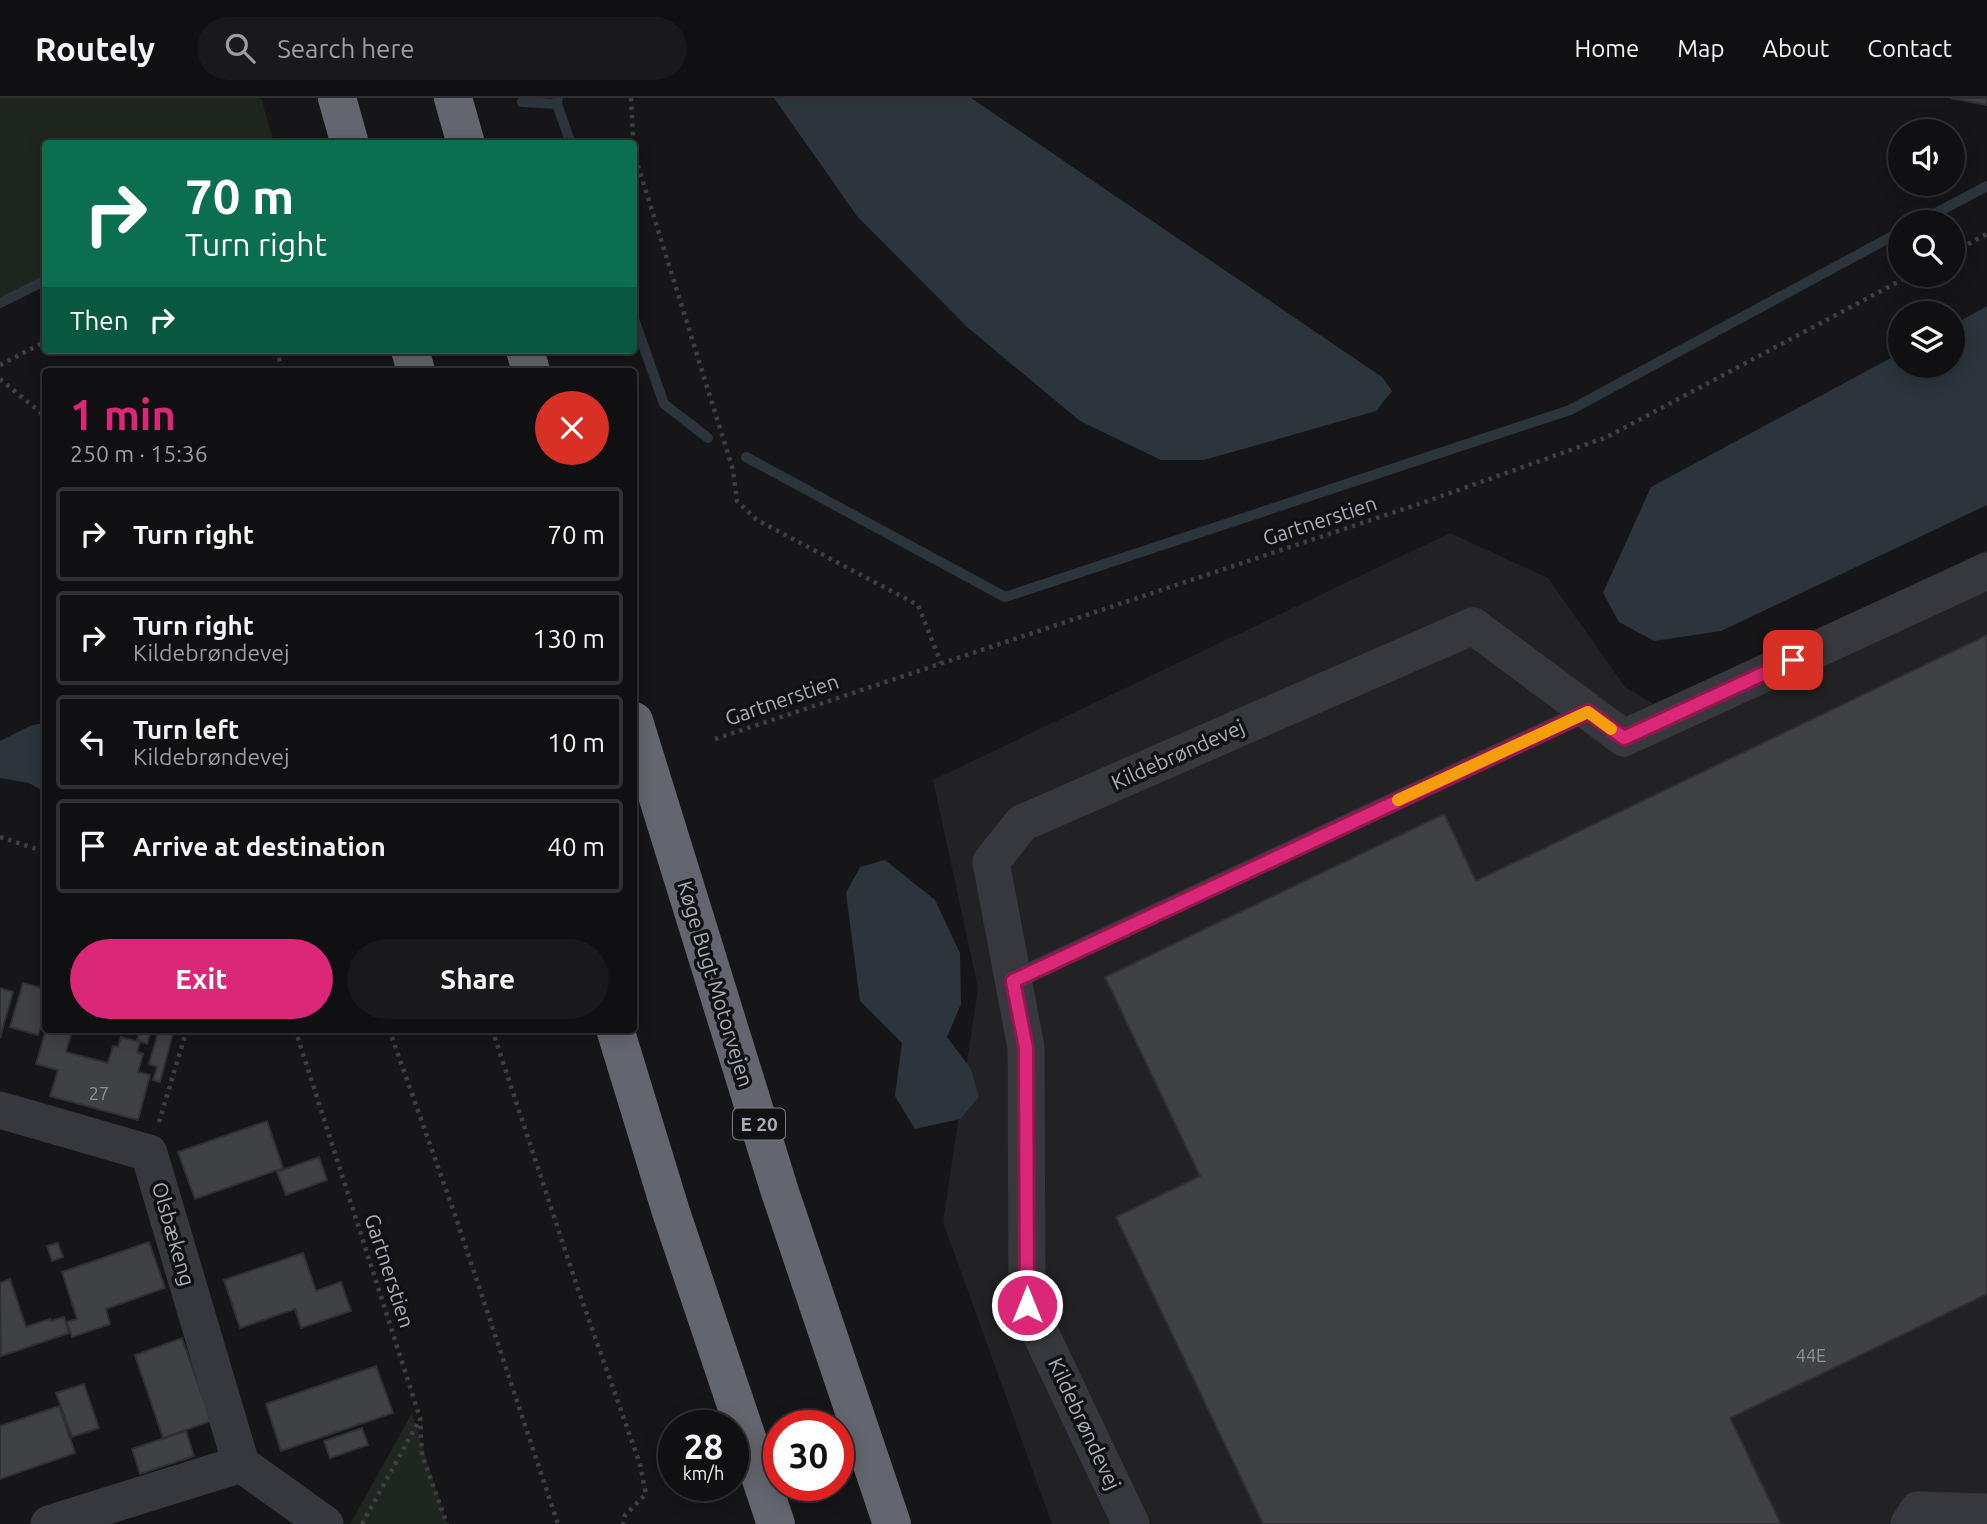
<!DOCTYPE html>
<meta charset="utf-8">
<style>
:root{--surface:#101012;--page:#19191b;--text:#f1f3f6;--muted:#9c9d9f;--line:#303032;--accent:#db2777}
body{margin:0;font-family:Ubuntu,sans-serif;background:var(--page);color:var(--text);height:100vh;display:flex;flex-direction:column;font-size:26px;white-space:nowrap}
*{box-sizing:border-box;margin:0}
p{font-size:23px;color:var(--muted)}
.icon{flex:none;width:38px;height:38px;fill:none;stroke:currentColor;stroke-width:2;stroke-linecap:round;stroke-linejoin:round}
.map{position:relative;flex:1;overflow:hidden}
.side{position:absolute;left:42px;top:270px;width:595px;height:665px;display:flex;flex-direction:column;background:var(--surface);border-radius:7px;box-shadow:0 4px 18px #0003,0 0 0 2px var(--line)}
.side>*{flex:none}
.top-card{position:absolute;left:42px;top:42px;width:595px;height:214px;border-radius:7px;box-shadow:0 4px 18px #0003,0 0 0 2px var(--line);background:#0b6e4f;color:#fff;overflow:hidden}
.tools{position:absolute;left:1888px;top:21px;display:grid;gap:14px}
.tools a{display:grid;place-items:center;width:77px;height:77px;border-radius:50%;background:var(--surface);box-shadow:0 4px 18px #0003,0 0 0 2px var(--line);font-size:35px}
.speed{position:absolute;left:658px;top:1312px;display:flex;gap:14px;font-size:35px;font-weight:700;text-align:center}
.speed>*{display:grid;place-content:center;width:91px;height:91px;border-radius:50%;background:var(--surface);box-shadow:0 4px 18px #0003,0 0 0 2px var(--line);line-height:1}
.speed small{font-size:18px;font-weight:400}
.speed .limit{border:10px solid #d22;background:#fff;color:#111}
.pin{position:absolute;display:grid;place-items:center;width:60px;height:60px;color:#fff;margin:-30px;border-radius:14px;box-shadow:0 4px 10px #0006}
.me{position:absolute;width:77px;margin:-38px;rotate:0deg;stroke-linejoin:round;filter:drop-shadow(0 0 5px #0008)}
.turn{display:flex;align-items:center;gap:24px;height:147px;padding:0 28px;font-size:32px}
.turn .icon{width:91px;height:91px;stroke-width:2.5}
.turn b{display:block;font-size:49px;line-height:60px}
.then{display:flex;align-items:center;height:66px;padding:0 28px;background:#0003;gap:14px;font-size:26px}
.round{display:grid;place-items:center;flex:none;width:74px;height:74px;border-radius:37px;background:var(--page)}
.headline{display:flex;align-items:center;justify-content:space-between;height:119px;padding:0 28px}
h1{font-size:42px;font-weight:700;line-height:52px;color:var(--accent)}
.action{display:flex;gap:14px;margin-top:auto;padding:14px 28px}
.action a{flex:1;height:80px;border-radius:42px;background:var(--accent);color:#fff;font-size:28px;font-weight:700;line-height:80px;text-align:center}
.action a+a{background:var(--page);color:var(--text)}
ul{padding:0;list-style:none}
li{display:flex;align-items:center;gap:21px;height:94px;margin:0 14px 10px;padding:0 14px;border:4px solid var(--line);border-radius:7px}
li div{flex:1}
li b{display:block;font-size:26px}
li em{font-style:normal}
header{display:flex;align-items:center;gap:42px;box-sizing:border-box;height:98px;padding:0 35px;background:var(--surface);border-bottom:2px solid var(--line)}
header strong{font-size:33px}
nav{display:flex;gap:38px;margin-inline-start:auto;font-size:24px}
.search{width:490px;height:63px;background:var(--page);display:flex;align-items:center;gap:18px;box-sizing:border-box;padding:0 24px;border-radius:38px;color:var(--muted);font-size:26px}
.map>svg:first-child{display:block}
.built{fill:#222225}
.green{fill:#1e261f}
.water{fill:#2c353c}
.lines{fill:none;stroke-linecap:round;stroke-linejoin:round}
.stream{stroke:#2c353c;stroke-width:10}
.building{fill:#404145;stroke:#303034;stroke-width:2}
.path{stroke:#3d3f44;stroke-width:4.5;stroke-dasharray:3.5 5;stroke-linecap:butt}
.lane{stroke:#37383d;stroke-width:19}
.street{stroke:#37383d;stroke-width:37}
.highway{stroke:#63666e;stroke-width:38}
.route-casing{stroke:#8e194d;stroke-width:18}
.route{stroke:#db2777;stroke-width:12}
.slow{stroke:#f59e0b;stroke-width:12}
.labels{text-anchor:middle;stroke-width:7;stroke-linejoin:round;paint-order:stroke}
.number-label{font-size:18px;fill:#8e929b}
.shield{fill:#111113;stroke:#7b7e86;stroke-width:2}
.shield-label{font-size:19px;font-weight:bold;fill:#a8adb8}
.street-label{font-size:21px;fill:#a8adb8;stroke:#111113}
</style>
<header>
<strong>Routely</strong>
<div class="search"><svg class="icon" aria-label="search" viewBox="0 0 24 24"><circle cx="10" cy="10" r="6"/><path d="M15 15l6 6"/></svg>Search here</div>
<nav><a>Home</a><a>Map</a><a>About</a><a>Contact</a></nav>
</header>
<div class="map">
<svg width="1987" height="1426" viewBox="0 0 1987 1426">
<rect width="100%" height="100%" fill="#161618"/>
<path class="built" d="M1450,435L1548,480L1625,589L1655,607L1987,452V1426H1052L943,1124L978,890L933,682Z"/>
<path class="green" d="M0,0H261L274,45L46,46L45,183L0,201Z
M412,1315L447,1426H350Z"/>
<path class="water" d="M774,0H971L1382,279L1392,293L1376,313L1204,362H1161L1080,323L967,229L857,118Z
M1987,208V407L1721,533L1654,543L1619,524L1603,495L1651,389L1900,255V268H1953V227Z
M45,625V694L29,685L0,680V643L32,627Z
M885,762L935,802L960,855L961,906L947,939L971,971L979,999L960,1021L915,1031L895,998L902,945L860,903L846,795L860,769Z"/>
<g class="lines">
<path class="stream" d="M522,4L557,6L558,0
M557,6L571,46
M1919,124L1987,88
M0,205L46,182
M634,221L664,306L708,340
M746,359L1005,499L1570,312L1900,134"/>
</g>
<path class="building" d="M1950,0H1987V7Z
M1987,537V1196L1730,1320L1781,1426H1263L1116,1119L1200,1078L1105,879L1444,716L1476,783Z
M23,885L46,891V912L38,937L10,929Z
M0,890L13,894L0,940Z
M46,931L72,933L66,954L108,965L113,948L118,949L121,939L140,944L137,954L143,956L138,974L150,977L138,1022L50,998L58,972L36,966Z
M140,931H152L147,946L137,942Z
M159,931L174,932L160,984L153,982L157,969L149,966Z
M267,1023L283,1070L195,1101L178,1054Z
M319,1059L327,1082L286,1097L277,1074Z
M149,1144L165,1190L106,1211L110,1226L72,1239L67,1224L77,1221L62,1174Z
M58,1145L63,1159L52,1163L47,1148Z
M303,1155L316,1193L341,1184L351,1213L301,1230L295,1211L240,1230L224,1182Z
M10,1181L26,1229L50,1221L51,1223L64,1219L69,1235L1,1258L0,1185Z
M182,1240L211,1323L163,1340L135,1257Z
M376,1268L393,1315L281,1353L266,1306Z
M84,1286L99,1330L72,1339L56,1295Z
M59,1308L75,1355L0,1381V1328Z
M362,1330L368,1347L330,1360L324,1343Z
M186,1333L194,1358L140,1376L132,1351Z"/>
<g class="lines">
<path class="path" d="M631,0L634,55L733,372L737,403L757,422L918,507L941,565
M1953,154L1987,136
M276,252L283,273
M0,267L46,243
M0,281L46,319
M715,641L1422,405L1607,339L1911,177
M0,739L46,754
M295,931L420,1320L422,1357L447,1426
M389,931L455,1117L558,1426
M492,931L578,1191L640,1366L646,1396L625,1417L623,1426
M159,1024L187,931
M362,1426L420,1321"/>
<path class="lane" d="M1013,882L1588,613"/>
<path class="street" d="M0,1012L149,1055L241,1366L325,1426
M49,1426L241,1366
M1131,1426L1027,1207L1026,950L991,764L1022,725L1473,528L1624,640L1987,473
M1909,1426L1918,1412L1987,1414"/>
<path class="highway" d="M337,0L350,46
M453,0L466,46
M410,252L416,273
M525,252L531,273
M634,623L780,1094L892,1426
M615,931L671,1114L776,1426"/>
</g>
<g class="lines">
<defs>
<path id="route" d="M1027,1207L1026,950L1013,883L1588,614L1624,640L1793,562"/>
</defs>
<use href="#route" class="route-casing"/>
<use href="#route" class="route"/>
<path class="slow" d="M1398,702L1588,614L1611,631"/>
</g>
<g class="labels">
<g class="number-label">
<text x="99" y="1002">27</text>
<text x="1811" y="1264">44E</text>
</g>
<rect class="shield" x="733" y="1010.5" width="52" height="31" rx="5"/>
<g class="shield-label">
<text x="759" y="1033">E 20</text>
</g>
<g class="street-label">
<text transform="translate(1320 423) rotate(-18)" y="7">Gartnerstien</text>
<text transform="translate(782 602) rotate(-19)" y="7">Gartnerstien</text>
<text transform="translate(1178 657) rotate(-24)" y="7">Kildebrøndevej</text>
<text transform="translate(715 886) rotate(73)" y="7">Køge Bugt Motorvejen</text>
<text transform="translate(173 1136) rotate(74)" y="7">Olsbækeng</text>
<text transform="translate(389 1173) rotate(72)" y="7">Gartnerstien</text>
<text transform="translate(1084 1326) rotate(65)" y="7">Kildebrøndevej</text>
</g>
</g>
</svg>
<div class="tools">
<a><svg class="icon" aria-label="sound" viewBox="0 0 24 24"><path d="M4 9h4l5-4v14l-5-4H4zM17 9q2 3 0 6"/></svg></a>
<a><svg class="icon" aria-label="search" viewBox="0 0 24 24"><circle cx="10" cy="10" r="6"/><path d="M15 15l6 6"/></svg></a>
<a><svg class="icon" aria-label="layers" viewBox="0 0 24 24"><path d="M12 4l9 5-9 5-9-5zM3 14l9 5 9-5"/></svg></a>
</div>
<div class="speed"><div>28<small>km/h</small></div><div class="limit">30</div></div>
<div class="pin" style="left:1793px;top:562px;background:#d93025"><svg class="icon" aria-label="arrive" viewBox="0 0 24 24"><path d="M6 21V4h12l-3 4 3 4H6"/></svg></div>
<svg class="me" style="left:1027px;top:1207px" viewBox="-20 -20 40 40"><circle r="17" fill="#db2777" stroke="#fff" stroke-width="3"/><path d="M0-11L8 9 0 5-8 9z" fill="#fff"/></svg>
<div class="top-card">
<div class="turn"><svg class="icon" aria-label="right" viewBox="0 0 24 24"><path d="M7 20v-9h11M14 6l5 5-5 5"/></svg><div><b>70 m</b>Turn right</div></div>
<div class="then">Then<svg class="icon" aria-label="right" viewBox="0 0 24 24"><path d="M7 20v-9h11M14 6l5 5-5 5"/></svg></div>
</div>
<section class="side">
<div class="headline"><div><h1>1 min</h1><p>250 m · 15:36</p></div><a class="round" style="background:#d93025;color:#fff"><svg class="icon" aria-label="close" viewBox="0 0 24 24"><path d="M6 6l12 12M18 6L6 18"/></svg></a></div>
<ul>
<li><svg class="icon" aria-label="right" viewBox="0 0 24 24"><path d="M7 20v-9h11M14 6l5 5-5 5"/></svg><div><b>Turn right</b></div><em>70 m</em></li>
<li><svg class="icon" aria-label="right" viewBox="0 0 24 24"><path d="M7 20v-9h11M14 6l5 5-5 5"/></svg><div><b>Turn right</b><p>Kildebrøndevej</p></div><em>130 m</em></li>
<li><svg class="icon" aria-label="left" viewBox="0 0 24 24"><path d="M17 20v-9H6M10 6l-5 5 5 5"/></svg><div><b>Turn left</b><p>Kildebrøndevej</p></div><em>10 m</em></li>
<li><svg class="icon" aria-label="arrive" viewBox="0 0 24 24"><path d="M6 21V4h12l-3 4 3 4H6"/></svg><div><b>Arrive at destination</b></div><em>40 m</em></li>
</ul>
<div class="action"><a>Exit</a><a>Share</a></div>
</section>
</div>
